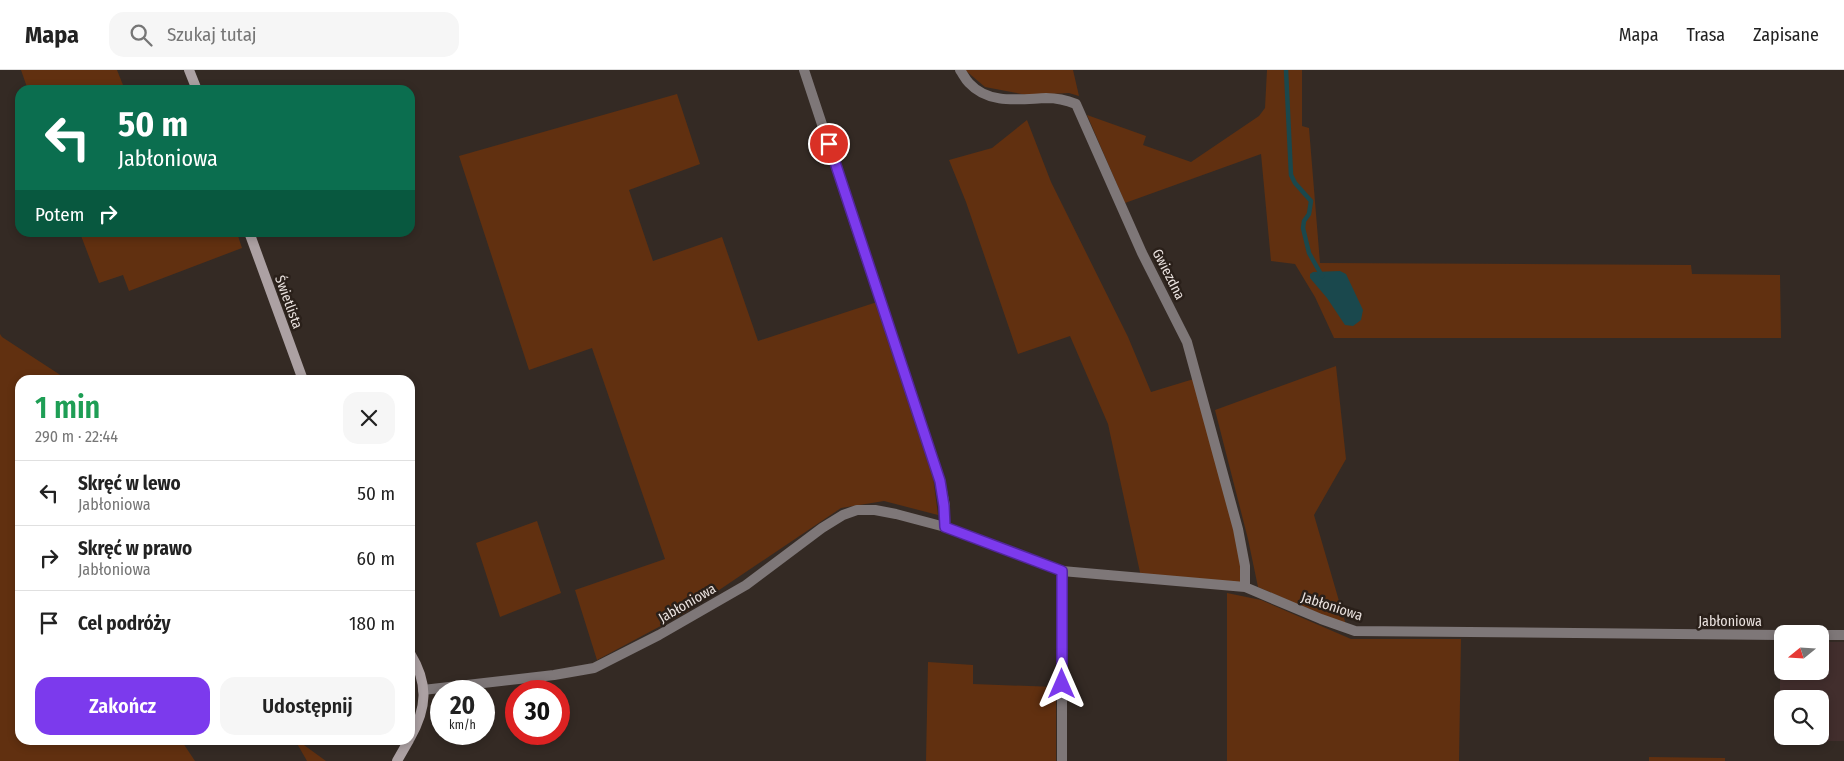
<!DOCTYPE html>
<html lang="pl">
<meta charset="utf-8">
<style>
:root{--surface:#fff;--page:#f6f6f6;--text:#222;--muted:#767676;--line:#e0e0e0;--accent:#7c3aed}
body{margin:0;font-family:"Fira Sans Condensed",sans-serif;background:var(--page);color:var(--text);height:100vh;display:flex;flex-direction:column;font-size:19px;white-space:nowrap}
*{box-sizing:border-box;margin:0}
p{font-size:16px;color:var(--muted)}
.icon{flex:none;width:28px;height:28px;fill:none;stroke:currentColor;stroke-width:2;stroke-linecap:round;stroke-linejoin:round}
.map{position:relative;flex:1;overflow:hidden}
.sheet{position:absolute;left:15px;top:305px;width:400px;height:370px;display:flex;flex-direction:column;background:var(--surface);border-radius:15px;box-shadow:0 2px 8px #0003}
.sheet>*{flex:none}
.hud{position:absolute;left:15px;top:15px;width:400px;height:152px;border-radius:15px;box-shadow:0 2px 8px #0003;background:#0b6e4f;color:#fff;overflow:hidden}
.needle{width:32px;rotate:252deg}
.fabs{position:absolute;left:1774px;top:555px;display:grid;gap:10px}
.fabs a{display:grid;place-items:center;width:55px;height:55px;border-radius:10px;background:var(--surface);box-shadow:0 2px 8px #0003;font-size:25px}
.speed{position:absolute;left:430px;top:610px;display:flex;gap:10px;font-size:25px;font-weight:700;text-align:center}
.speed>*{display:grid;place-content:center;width:65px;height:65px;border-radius:50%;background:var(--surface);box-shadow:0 2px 8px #0003;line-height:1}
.speed small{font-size:12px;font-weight:400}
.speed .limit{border:8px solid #d22;background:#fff;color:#111}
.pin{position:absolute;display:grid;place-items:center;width:42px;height:42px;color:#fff;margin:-21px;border:2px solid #fff;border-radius:50%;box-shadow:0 1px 5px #0007}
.me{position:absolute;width:55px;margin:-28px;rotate:0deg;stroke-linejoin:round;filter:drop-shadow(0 0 4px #0008)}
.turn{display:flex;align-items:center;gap:18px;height:105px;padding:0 20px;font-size:22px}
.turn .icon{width:65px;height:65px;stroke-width:2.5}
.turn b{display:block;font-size:35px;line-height:42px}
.then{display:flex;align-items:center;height:48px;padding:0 20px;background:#0003;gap:10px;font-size:19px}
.round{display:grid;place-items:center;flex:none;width:52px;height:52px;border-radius:15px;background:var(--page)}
.head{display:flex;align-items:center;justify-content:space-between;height:85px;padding:0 20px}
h1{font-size:30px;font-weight:600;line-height:38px;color:#1e9e55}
.button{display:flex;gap:10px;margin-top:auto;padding:10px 20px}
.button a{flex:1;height:58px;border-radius:15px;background:var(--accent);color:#fff;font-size:20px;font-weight:600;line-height:58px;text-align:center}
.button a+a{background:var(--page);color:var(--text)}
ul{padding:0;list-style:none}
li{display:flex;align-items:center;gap:15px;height:65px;padding:0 20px;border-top:1px solid var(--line)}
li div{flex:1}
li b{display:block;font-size:19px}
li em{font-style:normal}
header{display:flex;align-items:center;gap:30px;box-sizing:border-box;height:70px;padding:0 25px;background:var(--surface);border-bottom:1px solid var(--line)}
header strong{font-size:24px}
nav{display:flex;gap:28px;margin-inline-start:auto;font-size:18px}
.search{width:350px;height:45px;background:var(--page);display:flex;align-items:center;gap:12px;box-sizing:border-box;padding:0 18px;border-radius:15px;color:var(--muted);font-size:19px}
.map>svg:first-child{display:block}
.industrial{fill:#422e2d;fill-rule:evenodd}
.green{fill:#613010}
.water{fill:#1a484d}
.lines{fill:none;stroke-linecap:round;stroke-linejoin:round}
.stream{stroke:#1a484d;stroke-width:4.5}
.street{stroke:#7e7778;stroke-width:10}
.secondary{stroke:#aca1a3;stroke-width:10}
.route-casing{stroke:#51269a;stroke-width:12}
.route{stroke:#7c3aed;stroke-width:9}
.labels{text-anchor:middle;stroke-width:5;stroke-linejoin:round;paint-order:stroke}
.street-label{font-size:14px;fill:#eae2df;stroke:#2a201a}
</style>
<header>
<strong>Mapa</strong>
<div class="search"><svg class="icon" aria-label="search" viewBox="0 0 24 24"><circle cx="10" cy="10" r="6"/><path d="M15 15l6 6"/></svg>Szukaj tutaj</div>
<nav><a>Mapa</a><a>Trasa</a><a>Zapisane</a></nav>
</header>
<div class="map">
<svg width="1844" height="691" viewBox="0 0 1844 691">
<rect width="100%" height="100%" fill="#342a24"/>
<path class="industrial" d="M1780,572H1782V601H1820V572H1844V671H1780ZM1782,629H1820V666H1782Z"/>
<path class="green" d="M21,0H117L125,20H28Z
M965,0H1073L1079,26L1069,23L1027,25L985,17Z
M1267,0H1302V56L1309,58L1320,193L1691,195L1692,204L1780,205L1781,268H1334L1315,227L1295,194L1271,191L1261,84L1125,133L1087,45L1146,66L1143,75L1191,92L1259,46L1265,38Z
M677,24L700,94L629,120L653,191L722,167L758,271L877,232L933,406L938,445L884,431L841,438L685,543L597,590L575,520L665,489L592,278L529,300L459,86Z
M1027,50L1051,112L1128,267L1151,322L1197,308L1221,393L1245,517L1141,507L1108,354L1070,266L1018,284L966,132L949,90L992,78Z
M115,162L237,163L242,178L129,221L123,205L99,213L80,163H108L109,165Z
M0,264L2,267L68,310H20V670H181L195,691H0Z
M1336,296L1346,389L1314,445L1346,555L1258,517L1248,469L1215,340Z
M537,451L561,523L500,547L476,473Z
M1227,523L1261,530L1351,569H1461L1459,691H1227Z
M928,592L973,595V614L1056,617V691H926Z
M295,670H297L326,691H307Z
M1649,687L1725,688V691H1649Z"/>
<path class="water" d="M1340,201L1346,204L1363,240L1361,250L1353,256L1345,255L1327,228L1310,208V204L1313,202Z"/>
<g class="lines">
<path class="stream" d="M1286,0L1291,105L1295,113L1311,131L1309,144L1304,151L1303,158L1309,183L1322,206"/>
<path class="street" d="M804,0L940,411L945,436V457
M960,0C963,4 965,9 969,13C989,35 1020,29 1046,28C1056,28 1066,30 1076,34L1142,183L1187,272L1238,459L1245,496V517
M1820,565H1844
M423,620L554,605L594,598L659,565L746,515L822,458L843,445L857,440H875L896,444L945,457L1062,501L1245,517L1321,549L1355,561L1782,565
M1062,691V501"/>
<path class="secondary" d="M189,0L197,20
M249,162L303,310
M410,583C429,614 427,638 410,668
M397,691L409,670"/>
</g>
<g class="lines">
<defs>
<path id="route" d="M829,74L940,411L944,436L945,457L1062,501V614"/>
</defs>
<use href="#route" class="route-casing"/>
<use href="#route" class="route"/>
</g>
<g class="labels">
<g class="street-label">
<text transform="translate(1169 204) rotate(63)" y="5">Gwiezdna</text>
<text transform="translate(289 232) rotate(70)" y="5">Świetlista</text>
<text transform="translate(687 533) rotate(-30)" y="5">Jabłoniowa</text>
<text transform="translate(1332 536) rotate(18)" y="5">Jabłoniowa</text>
<text x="1730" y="556">Jabłoniowa</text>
</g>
</g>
</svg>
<div class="fabs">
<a><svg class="needle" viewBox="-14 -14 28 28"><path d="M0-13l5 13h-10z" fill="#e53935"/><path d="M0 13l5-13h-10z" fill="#767676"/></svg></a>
<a><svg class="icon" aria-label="search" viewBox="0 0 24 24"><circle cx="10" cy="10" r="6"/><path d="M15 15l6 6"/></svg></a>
</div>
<div class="speed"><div>20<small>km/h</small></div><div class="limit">30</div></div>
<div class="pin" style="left:829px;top:74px;background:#d93025"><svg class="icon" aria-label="arrive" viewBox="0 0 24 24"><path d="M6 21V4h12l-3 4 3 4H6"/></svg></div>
<svg class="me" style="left:1062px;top:614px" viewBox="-20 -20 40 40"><path d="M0-17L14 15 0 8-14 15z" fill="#7c3aed" stroke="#fff" stroke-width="4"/></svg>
<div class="hud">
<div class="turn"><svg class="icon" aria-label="left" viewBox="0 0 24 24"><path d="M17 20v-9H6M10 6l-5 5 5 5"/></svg><div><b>50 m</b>Jabłoniowa</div></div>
<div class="then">Potem<svg class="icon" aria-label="right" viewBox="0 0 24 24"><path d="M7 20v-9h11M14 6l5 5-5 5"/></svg></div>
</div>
<section class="sheet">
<div class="head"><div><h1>1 min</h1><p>290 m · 22:44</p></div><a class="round"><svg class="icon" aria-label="close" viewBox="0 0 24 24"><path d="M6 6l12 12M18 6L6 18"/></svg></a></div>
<ul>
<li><svg class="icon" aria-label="left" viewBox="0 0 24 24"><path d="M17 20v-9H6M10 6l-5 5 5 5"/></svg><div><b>Skręć w lewo</b><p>Jabłoniowa</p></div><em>50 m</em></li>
<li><svg class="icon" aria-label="right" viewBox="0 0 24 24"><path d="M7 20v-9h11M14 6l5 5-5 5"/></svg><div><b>Skręć w prawo</b><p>Jabłoniowa</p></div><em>60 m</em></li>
<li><svg class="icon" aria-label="arrive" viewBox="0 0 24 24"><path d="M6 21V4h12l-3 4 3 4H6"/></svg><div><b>Cel podróży</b></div><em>180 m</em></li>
</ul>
<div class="button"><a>Zakończ</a><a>Udostępnij</a></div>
</section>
</div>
